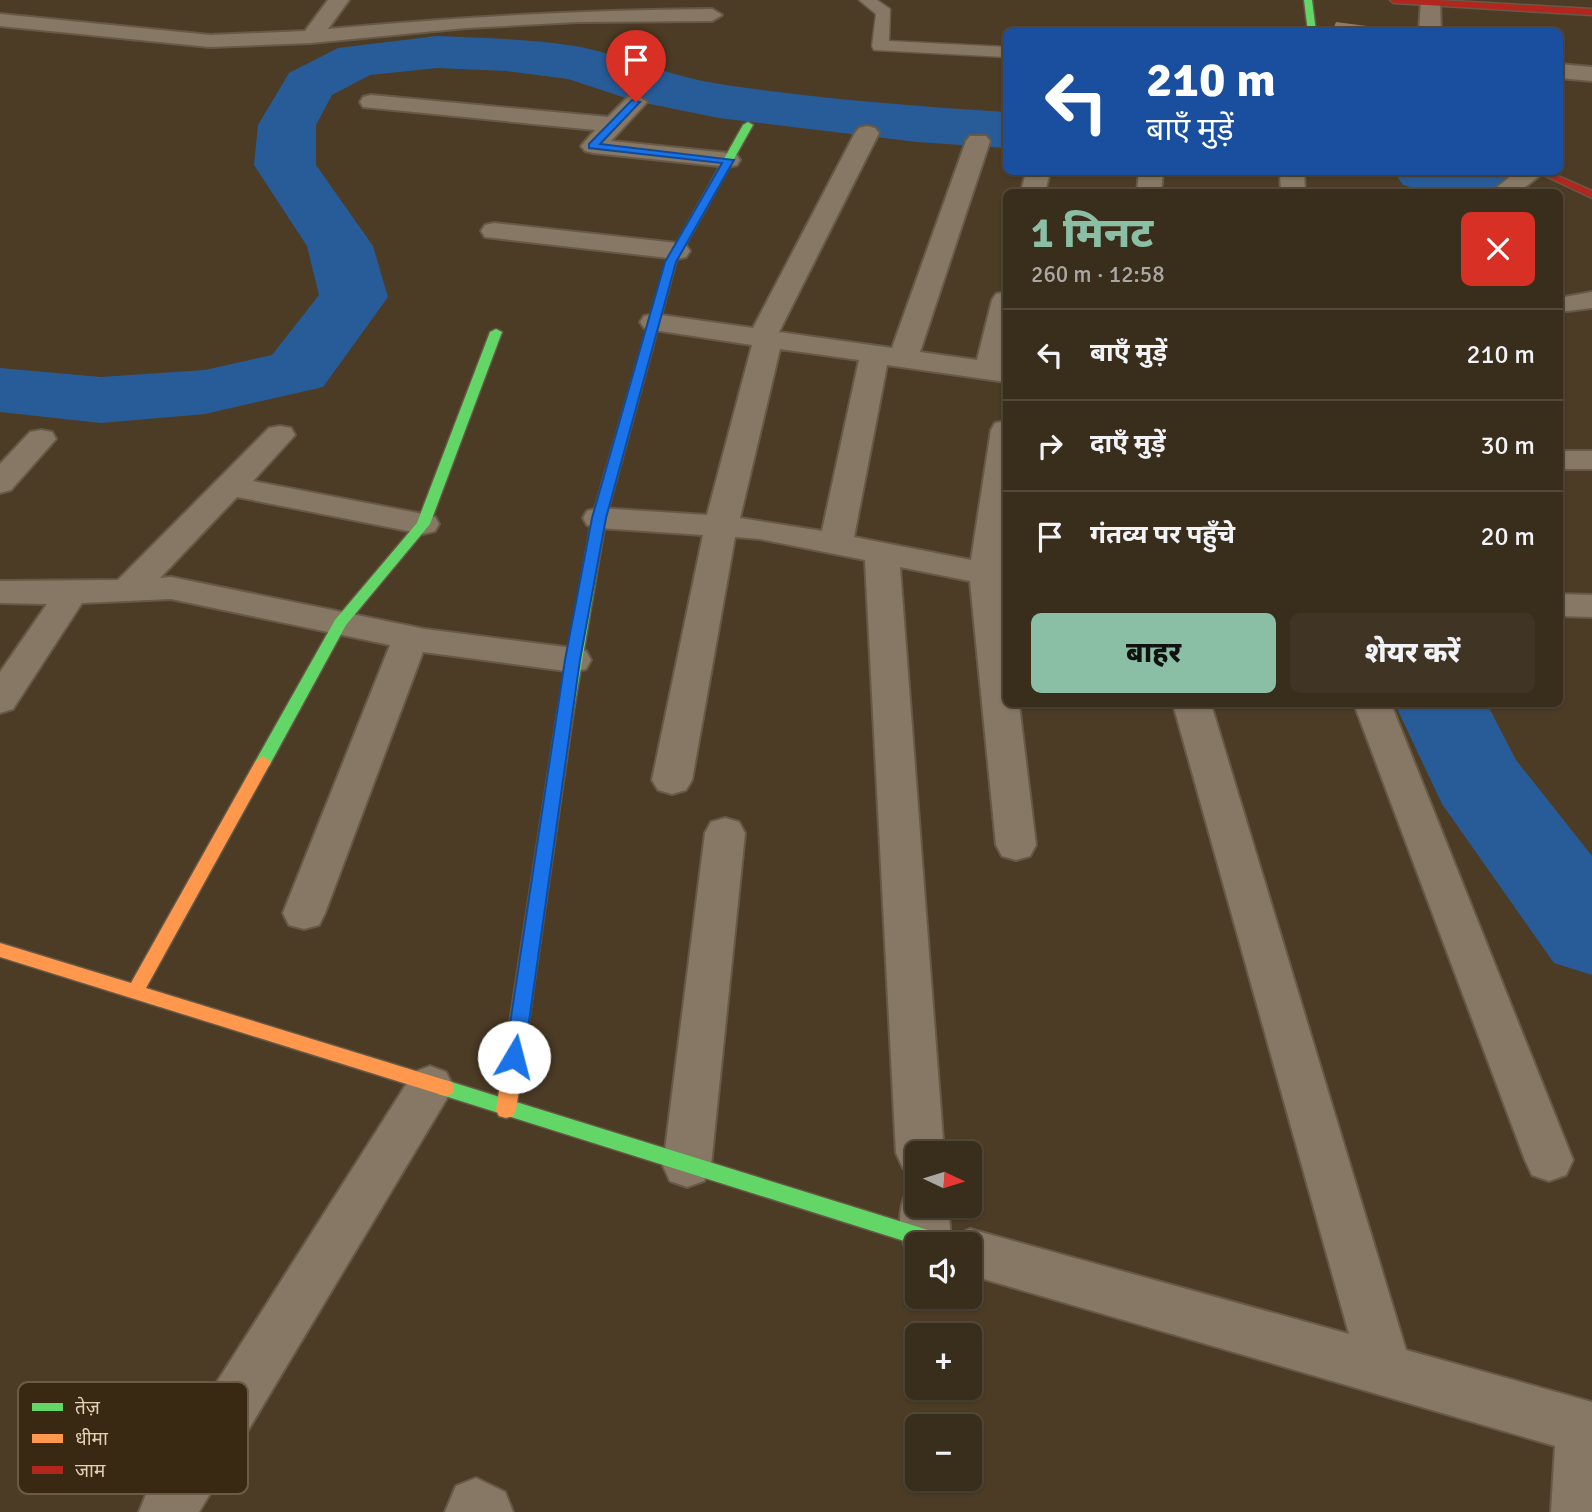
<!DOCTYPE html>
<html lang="hi">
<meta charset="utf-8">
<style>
:root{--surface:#392d1c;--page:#403525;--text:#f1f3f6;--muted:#aba8a3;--line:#53493b;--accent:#8abfa5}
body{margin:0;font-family:Signika,"Noto Sans Devanagari",sans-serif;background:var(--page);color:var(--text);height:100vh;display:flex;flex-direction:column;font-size:26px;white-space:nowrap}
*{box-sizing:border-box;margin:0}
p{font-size:23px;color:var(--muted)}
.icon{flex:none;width:38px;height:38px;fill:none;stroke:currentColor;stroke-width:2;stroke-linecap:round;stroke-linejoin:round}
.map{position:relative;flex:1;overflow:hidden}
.sheet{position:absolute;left:1003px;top:189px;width:560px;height:518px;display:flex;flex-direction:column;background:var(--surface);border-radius:10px;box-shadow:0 2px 5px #0004,0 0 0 2px var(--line)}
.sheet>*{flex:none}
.guide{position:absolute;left:1003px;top:28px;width:560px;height:147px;border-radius:10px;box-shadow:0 2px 5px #0004,0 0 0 2px var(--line);background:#1a4fa0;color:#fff;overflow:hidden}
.needle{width:46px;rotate:94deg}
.tools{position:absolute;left:905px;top:1141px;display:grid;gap:14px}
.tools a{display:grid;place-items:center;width:77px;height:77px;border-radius:10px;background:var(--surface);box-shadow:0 2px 5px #0004,0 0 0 2px var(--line);font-size:35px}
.pin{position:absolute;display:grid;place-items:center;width:60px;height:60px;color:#fff;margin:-72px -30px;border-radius:50% 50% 50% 0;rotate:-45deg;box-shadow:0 0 7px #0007}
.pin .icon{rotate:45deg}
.me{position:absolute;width:77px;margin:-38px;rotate:8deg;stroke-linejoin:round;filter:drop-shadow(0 0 5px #0008)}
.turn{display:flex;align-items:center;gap:24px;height:147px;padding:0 28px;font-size:32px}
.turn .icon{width:91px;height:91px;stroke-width:2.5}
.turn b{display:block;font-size:49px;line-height:60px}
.round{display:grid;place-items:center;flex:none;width:74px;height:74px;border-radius:10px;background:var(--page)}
.head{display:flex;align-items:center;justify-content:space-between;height:119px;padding:0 28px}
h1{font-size:42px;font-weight:800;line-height:52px;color:var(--accent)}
.primary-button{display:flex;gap:14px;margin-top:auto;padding:14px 28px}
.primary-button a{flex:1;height:80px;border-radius:10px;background:var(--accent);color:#111;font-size:28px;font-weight:800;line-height:80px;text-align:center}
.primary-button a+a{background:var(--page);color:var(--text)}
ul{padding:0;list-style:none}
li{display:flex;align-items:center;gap:21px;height:91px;padding:0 28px;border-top:2px solid var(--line)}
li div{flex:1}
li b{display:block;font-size:26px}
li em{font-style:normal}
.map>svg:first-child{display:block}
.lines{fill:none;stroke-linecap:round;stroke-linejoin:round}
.river{fill:#285c98;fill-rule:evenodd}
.building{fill:#8f7c62}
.lane-casing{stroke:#665947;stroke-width:3}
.street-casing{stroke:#665947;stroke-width:4}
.fast-casing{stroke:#665947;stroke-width:3}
.slow-casing{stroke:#665947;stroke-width:3}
.jam-casing{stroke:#665947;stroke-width:3}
.lane{fill:#867864;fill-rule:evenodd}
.street{fill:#867864;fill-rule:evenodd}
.fast{fill:#63d668;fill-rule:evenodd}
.slow{fill:#ff974d;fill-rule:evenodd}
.jam{fill:#b3261e;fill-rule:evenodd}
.route{fill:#1a73e8;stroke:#114b97;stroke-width:2}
.key{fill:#392912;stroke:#6c5b43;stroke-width:2}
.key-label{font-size:19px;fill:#e4d0b5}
</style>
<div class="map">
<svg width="1592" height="1512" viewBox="0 0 1592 1512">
<rect width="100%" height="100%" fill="#4c3c26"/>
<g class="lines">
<path class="river" d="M437,36C483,38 530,39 575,46C624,55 668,76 719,84C814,98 910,106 1006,112V148L917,142L719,118L635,101L568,79L507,71L437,68L370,75L332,95L316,125V165L373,246L388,297L323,387L205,414L101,423L0,412V368L101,377L205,370L272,355L319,295L307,246L254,165L258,125L289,73L338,48Z
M1394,172H1493L1519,179L1528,192H1430L1403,185Z
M1395,704H1487L1516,760L1592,856V975L1554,963L1442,804Z"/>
</g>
<path class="building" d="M1336,22L1397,30V32H1332Z"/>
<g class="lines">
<defs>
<path id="lane" d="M859,0H877L890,9L889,41L1006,47V57L874,50L872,46L876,14Z"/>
<path id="street" d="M328,0H349L328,29C456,17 583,10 712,9L722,15L712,21L578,22L466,28L311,43L210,47L0,26V14L210,35L305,31Z
M1421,0L1440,2L1441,32H1419Z
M1559,64L1592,67V81L1559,78Z
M371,95L608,117L628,97L636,95L647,102L611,141L728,153L737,155L740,160L737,165L728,167L593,153L585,151L581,146L595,130L363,107L360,102L363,97Z
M867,126L875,128L879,133L779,332L892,348L966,141L970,136H986L990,141L920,352L977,360L992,300L996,294L1006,292V382L887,365L854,537L971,560L991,430L995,423L1006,421V704H1019L1036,845L1030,856L1016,860L1002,856L996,845L970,581L900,567L944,1153H917V1173L903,1168L896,1153L865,560L760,539L735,537L692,780L686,790L672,794L658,790L652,780L703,535L599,528L587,525L583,518L587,511L599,508L707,515L752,345L654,330L644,328L640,322L644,316L654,314L753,328L855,133L859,128ZM780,349L859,360L822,531L740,518Z
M1026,172H1050L1045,192H1021Z
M1139,172H1163L1161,192H1137Z
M1280,172H1304L1305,192H1281Z
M1516,172H1544L1519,192H1491Z
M494,223L677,243L686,245L690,251L686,257L677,259L485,237L481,231L485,225Z
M1592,292V308L1559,312V298Z
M280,426L291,428L295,435L253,481L423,514L435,517L439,524L435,531L423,534L237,497L160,578L171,577L425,629L573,648L586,651L591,660L586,669L573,672L423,652L325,913L319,925L304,929L289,925L283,913L390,645L171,599L82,603L13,709L0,713V672L47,604L0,603V581L118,580L269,428Z
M41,430L52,432L56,439L11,490L0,493V464L30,432Z
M1559,451H1592V469H1559Z
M1559,594L1592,595V617L1559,616Z
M1173,704H1211L1406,1350L1592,1402V1512H1551L1555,1446L970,1275V1244H917V1259L908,1255C898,1233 897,1212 907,1190L917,1186V1206H948L951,1238L970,1229L1349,1334Z
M1354,704H1391L1573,1160L1566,1175L1549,1181L1532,1175L1525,1160Z
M725,818L739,822L745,833L711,1166L704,1181L687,1187L670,1181L663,1166L705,833L711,822Z
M430,1066L446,1072L453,1086L446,1100L199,1512H139L147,1492L414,1072Z
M476,1478L505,1492L513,1512H445L456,1486Z"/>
<path id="fast" d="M1304,0H1312L1316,32H1308Z
M748,122L753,125L676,262L606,518L573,715L565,720L560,719L557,715L592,518L666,262L743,125Z
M496,329L502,332L430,524L346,625L269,766H257L255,762L335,620L417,523L490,332Z
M445,1080L944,1235L951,1237L954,1244L917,1245L445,1096L438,1094L436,1088L438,1082Z"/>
<path id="slow" d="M565,710L573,715L516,1110L513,1116L506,1118L499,1116L496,1110L557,715Z
M263,756L271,762L146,988L445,1080L452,1082L454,1088L452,1094L445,1096L0,957V943L131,983L255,762Z"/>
<path id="jam" d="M1390,0H1436L1592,9V15L1394,3Z
M1537,172H1549L1592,191V198Z"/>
</defs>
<use href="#lane" class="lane-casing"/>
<use href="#street" class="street-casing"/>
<use href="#fast" class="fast-casing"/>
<use href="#slow" class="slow-casing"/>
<use href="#jam" class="jam-casing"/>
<use href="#lane" class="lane"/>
<use href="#street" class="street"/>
<use href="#fast" class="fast"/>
<use href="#slow" class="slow"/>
<use href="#jam" class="jam"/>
</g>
<path class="route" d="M632,100L640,102L600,144L734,160L676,262L606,518L580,660L524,1057L521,1063H507L505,1057L565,660L592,518L665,262L722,163L589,148V144Z"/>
<rect x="18" y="1382" width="230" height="112" rx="10" class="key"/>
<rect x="32" y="1403" width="31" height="8" fill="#63d668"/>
<rect x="32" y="1434" width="31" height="9" fill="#ff974d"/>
<rect x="32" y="1466" width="31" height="8" fill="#b3261e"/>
<g class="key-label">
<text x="75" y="1414">तेज़</text>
<text x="75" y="1445">धीमा</text>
<text x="75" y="1477">जाम</text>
</g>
</svg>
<div class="tools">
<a><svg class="needle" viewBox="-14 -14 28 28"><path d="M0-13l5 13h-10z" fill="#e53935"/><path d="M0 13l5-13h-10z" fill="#aba8a3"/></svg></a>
<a><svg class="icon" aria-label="sound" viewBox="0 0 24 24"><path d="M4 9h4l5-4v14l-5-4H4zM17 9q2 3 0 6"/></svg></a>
<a>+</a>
<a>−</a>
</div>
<div class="pin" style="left:636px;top:102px;background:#d93025"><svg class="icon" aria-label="arrive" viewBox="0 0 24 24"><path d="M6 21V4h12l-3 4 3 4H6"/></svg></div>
<svg class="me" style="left:514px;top:1057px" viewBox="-20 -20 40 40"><circle r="19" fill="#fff"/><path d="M0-13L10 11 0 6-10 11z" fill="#1a73e8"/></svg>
<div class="guide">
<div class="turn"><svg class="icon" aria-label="left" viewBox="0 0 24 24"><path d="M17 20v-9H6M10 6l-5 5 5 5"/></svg><div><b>210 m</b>बाएँ मुड़ें</div></div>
</div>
<section class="sheet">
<div class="head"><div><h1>1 मिनट</h1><p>260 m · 12:58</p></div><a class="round" style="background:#d93025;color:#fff"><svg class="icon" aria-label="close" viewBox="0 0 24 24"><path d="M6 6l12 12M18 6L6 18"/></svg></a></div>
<ul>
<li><svg class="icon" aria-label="left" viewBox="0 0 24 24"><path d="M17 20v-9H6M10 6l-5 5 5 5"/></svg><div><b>बाएँ मुड़ें</b></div><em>210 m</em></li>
<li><svg class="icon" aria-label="right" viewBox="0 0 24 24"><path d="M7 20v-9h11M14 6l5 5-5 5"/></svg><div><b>दाएँ मुड़ें</b></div><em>30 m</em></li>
<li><svg class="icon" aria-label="arrive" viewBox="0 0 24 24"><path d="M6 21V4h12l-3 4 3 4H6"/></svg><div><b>गंतव्य पर पहुँचे</b></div><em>20 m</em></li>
</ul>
<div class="primary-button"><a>बाहर</a><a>शेयर करें</a></div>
</section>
</div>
